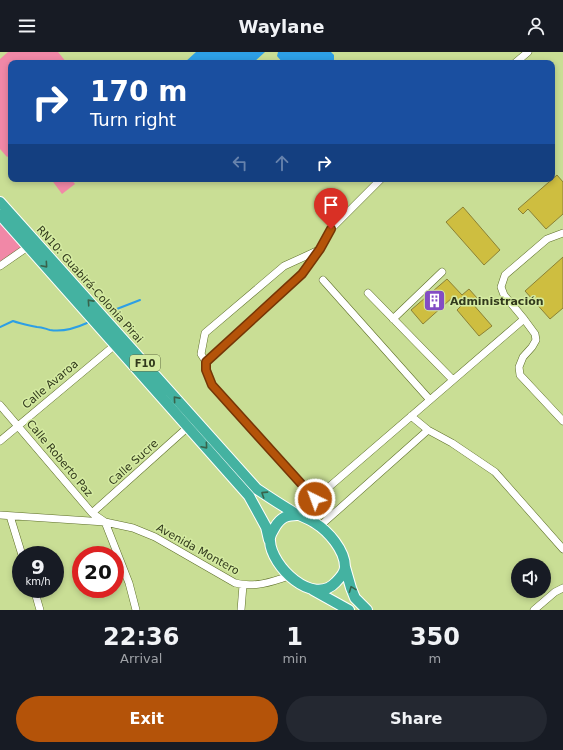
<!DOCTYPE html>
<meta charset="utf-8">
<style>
:root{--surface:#171b24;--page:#242831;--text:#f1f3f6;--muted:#9ea1a6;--accent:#b45309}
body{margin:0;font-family:"DejaVu Sans",sans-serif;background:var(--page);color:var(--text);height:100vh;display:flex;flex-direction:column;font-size:15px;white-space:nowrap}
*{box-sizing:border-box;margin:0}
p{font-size:13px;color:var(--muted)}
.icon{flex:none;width:22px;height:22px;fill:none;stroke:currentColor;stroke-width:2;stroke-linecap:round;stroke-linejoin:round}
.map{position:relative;height:558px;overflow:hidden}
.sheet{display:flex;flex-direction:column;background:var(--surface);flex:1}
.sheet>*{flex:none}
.guide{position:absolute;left:8px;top:8px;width:547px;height:122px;border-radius:8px;box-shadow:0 2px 6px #0003;background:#1a4fa0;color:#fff;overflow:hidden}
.buttons{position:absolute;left:511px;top:506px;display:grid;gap:8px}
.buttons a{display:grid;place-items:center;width:40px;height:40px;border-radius:50%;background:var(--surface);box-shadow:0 2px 6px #0003;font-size:20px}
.speed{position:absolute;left:12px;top:494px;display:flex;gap:8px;font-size:20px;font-weight:700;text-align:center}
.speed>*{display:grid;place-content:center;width:52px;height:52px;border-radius:50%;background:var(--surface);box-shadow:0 2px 6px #0003;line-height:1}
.speed small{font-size:10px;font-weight:400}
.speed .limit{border:6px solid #d22;background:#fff;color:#111}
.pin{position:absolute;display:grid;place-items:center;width:34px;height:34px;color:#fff;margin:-41px -17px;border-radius:50% 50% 50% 0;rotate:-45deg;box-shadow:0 0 4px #0007}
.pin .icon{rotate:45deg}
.me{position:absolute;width:44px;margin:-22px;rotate:318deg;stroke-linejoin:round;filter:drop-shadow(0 0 3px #0008)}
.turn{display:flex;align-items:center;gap:14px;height:84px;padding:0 16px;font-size:18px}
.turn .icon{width:52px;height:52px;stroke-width:2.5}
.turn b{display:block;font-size:28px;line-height:34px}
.lanes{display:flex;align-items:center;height:38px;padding:0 16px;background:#0003;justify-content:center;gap:20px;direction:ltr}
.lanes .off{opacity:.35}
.eta{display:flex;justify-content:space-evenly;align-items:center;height:68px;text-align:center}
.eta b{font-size:24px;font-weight:600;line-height:28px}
.button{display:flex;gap:8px;margin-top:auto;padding:8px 16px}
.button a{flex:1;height:46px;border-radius:24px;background:var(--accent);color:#fff;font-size:16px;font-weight:600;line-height:46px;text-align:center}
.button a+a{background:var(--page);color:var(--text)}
header{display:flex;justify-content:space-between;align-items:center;height:52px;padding:0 16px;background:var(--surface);font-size:18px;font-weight:600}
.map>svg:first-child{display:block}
.green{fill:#f188a7}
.water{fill:#2d9fe5}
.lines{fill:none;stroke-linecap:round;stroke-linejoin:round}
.stream{stroke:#2d9fe5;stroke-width:2}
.building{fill:#cebe40;stroke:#8b8135}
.minor-casing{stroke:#5d6e28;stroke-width:8}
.highway-casing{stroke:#fff;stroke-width:12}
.minor{stroke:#fff;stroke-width:7}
.highway{stroke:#44b2a1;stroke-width:10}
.oneway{stroke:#38634b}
.route-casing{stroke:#753606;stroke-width:10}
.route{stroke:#b45309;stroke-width:7}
.labels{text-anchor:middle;stroke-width:3;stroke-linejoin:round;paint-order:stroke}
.shield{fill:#d5eba2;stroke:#626e44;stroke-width:1}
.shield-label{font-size:10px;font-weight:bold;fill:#31391c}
.street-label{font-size:11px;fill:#31391c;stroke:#d5eba2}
.poi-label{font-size:11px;font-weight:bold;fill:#31391c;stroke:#d5eba2;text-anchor:start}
</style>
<header><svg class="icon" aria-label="menu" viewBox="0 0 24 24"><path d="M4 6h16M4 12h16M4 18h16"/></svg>Waylane<svg class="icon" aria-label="person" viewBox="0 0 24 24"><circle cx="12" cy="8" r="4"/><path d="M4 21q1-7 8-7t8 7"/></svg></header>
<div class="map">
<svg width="563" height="558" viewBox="0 0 563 558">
<rect width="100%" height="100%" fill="#c9de95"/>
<path class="green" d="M8,0H58L67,11H11V102L7,105L0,97V7Z
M51,127H71L75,132L62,142Z
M0,163L29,194L0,214Z"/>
<path class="water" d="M196,0H265L253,11H184Z
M278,0H331L334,3V8L332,11H283L277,4Z"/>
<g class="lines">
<path class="stream" d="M109,260L140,248
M0,275L13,269C21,272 28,273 37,275C42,275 46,277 50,278C62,280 76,276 87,271"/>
</g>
<path class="building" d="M557,123L563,130V162L546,177L528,157L523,162L518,157Z
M463,155L500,198L484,213L446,170Z
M563,205V256L550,267L525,239Z
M447,227L462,243L469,237L477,246L472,251L492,274L479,284L457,258L461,254L453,245L423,272L411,258Z"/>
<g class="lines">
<defs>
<path id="minor" d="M515,11L528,0
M563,181L547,187L505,223L501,235L504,243L524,267L535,282L536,288L532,295L523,305L519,315L520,323L563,369
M0,214L29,194
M323,228L430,348
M368,241L453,328
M393,267L442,220
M206,310L201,302L205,281L284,214L319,198
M0,353L92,461L105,470L129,531L136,558
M411,364L428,378L452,391L495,420L563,497
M0,389L115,293
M315,447L212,333L206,318V310L302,222L320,197L331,177L381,127
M92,461L188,375
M0,463L105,470L133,476L155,485L235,531C254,536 272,530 289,524
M300,463L315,447L524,267
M10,464L22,503
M320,474L428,378
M34,537L40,558
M241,558L243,533
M534,558L555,540L563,536"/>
<path id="highway" d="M0,150L257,437C269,445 281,453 293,460C300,464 308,466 315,471C328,479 345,498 345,515C345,520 340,526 336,530C313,555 271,514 270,489C269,484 273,479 275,475C281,465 287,463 297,463
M0,163L249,444L266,475L269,488
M345,515L351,536L355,546L367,558
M313,538L349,558"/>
</defs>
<use href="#minor" class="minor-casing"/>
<use href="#highway" class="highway-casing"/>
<use href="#minor" class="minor"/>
<use href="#highway" class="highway"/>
</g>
<defs><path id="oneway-chevron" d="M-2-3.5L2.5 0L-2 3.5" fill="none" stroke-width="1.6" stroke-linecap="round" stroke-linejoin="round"/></defs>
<g class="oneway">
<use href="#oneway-chevron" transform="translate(45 213) rotate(49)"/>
<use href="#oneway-chevron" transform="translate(90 250) rotate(-132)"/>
<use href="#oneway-chevron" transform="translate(176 347) rotate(-131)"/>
<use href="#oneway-chevron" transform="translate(205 394) rotate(49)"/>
<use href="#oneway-chevron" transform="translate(264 442) rotate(-147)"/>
<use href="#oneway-chevron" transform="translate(352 537) rotate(-111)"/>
</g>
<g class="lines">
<defs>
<path id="route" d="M315,447L212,333L206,318V310L302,222L320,197L331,177"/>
</defs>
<use href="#route" class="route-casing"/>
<use href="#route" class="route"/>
</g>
<defs>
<symbol id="building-square" viewBox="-11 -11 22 22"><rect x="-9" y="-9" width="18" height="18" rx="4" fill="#834dc4" stroke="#d5eba2"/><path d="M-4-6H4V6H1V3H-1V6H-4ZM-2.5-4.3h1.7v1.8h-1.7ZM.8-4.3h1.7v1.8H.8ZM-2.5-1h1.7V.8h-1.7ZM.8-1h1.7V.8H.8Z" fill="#fff"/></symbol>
</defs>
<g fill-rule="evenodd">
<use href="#building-square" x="422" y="236" width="25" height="25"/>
</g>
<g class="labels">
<rect class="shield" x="130" y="303" width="30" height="16" rx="3"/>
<g class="shield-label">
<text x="145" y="315">F10</text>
</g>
<g class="street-label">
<text transform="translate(90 232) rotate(48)" y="4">RN10: Guabirá-Colonia Pirai</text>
<text transform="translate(50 332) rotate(-40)" y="4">Calle Avaroa</text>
<text transform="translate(60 406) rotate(50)" y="4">Calle Roberto Paz</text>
<text transform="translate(133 410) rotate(-42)" y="4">Calle Sucre</text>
<text transform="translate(198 497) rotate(29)" y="4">Avenida Montero</text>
</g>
<g class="poi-label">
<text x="450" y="253">Administración</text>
</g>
</g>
</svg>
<div class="buttons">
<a><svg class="icon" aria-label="sound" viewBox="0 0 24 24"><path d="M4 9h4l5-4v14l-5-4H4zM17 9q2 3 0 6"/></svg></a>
</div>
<div class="speed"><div>9<small>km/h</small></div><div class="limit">20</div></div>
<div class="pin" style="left:331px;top:177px;background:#d93025"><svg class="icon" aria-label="arrive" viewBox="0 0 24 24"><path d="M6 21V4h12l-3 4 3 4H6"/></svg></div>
<svg class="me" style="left:315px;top:447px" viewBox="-20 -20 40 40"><circle r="17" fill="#b45309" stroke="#fff" stroke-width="3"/><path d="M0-11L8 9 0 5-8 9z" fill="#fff"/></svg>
<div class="guide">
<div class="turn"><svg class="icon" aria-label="right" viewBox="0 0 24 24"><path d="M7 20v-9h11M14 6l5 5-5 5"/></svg><div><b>170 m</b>Turn right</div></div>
<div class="lanes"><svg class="icon off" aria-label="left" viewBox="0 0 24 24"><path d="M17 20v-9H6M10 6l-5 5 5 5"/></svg><svg class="icon off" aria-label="ahead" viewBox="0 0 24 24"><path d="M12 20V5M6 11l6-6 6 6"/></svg><svg class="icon" aria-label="right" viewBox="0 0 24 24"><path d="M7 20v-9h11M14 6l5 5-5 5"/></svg></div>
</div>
</div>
<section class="sheet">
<div class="eta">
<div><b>22:36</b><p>Arrival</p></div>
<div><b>1</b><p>min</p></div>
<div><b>350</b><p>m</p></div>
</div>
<div class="button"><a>Exit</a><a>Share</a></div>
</section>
